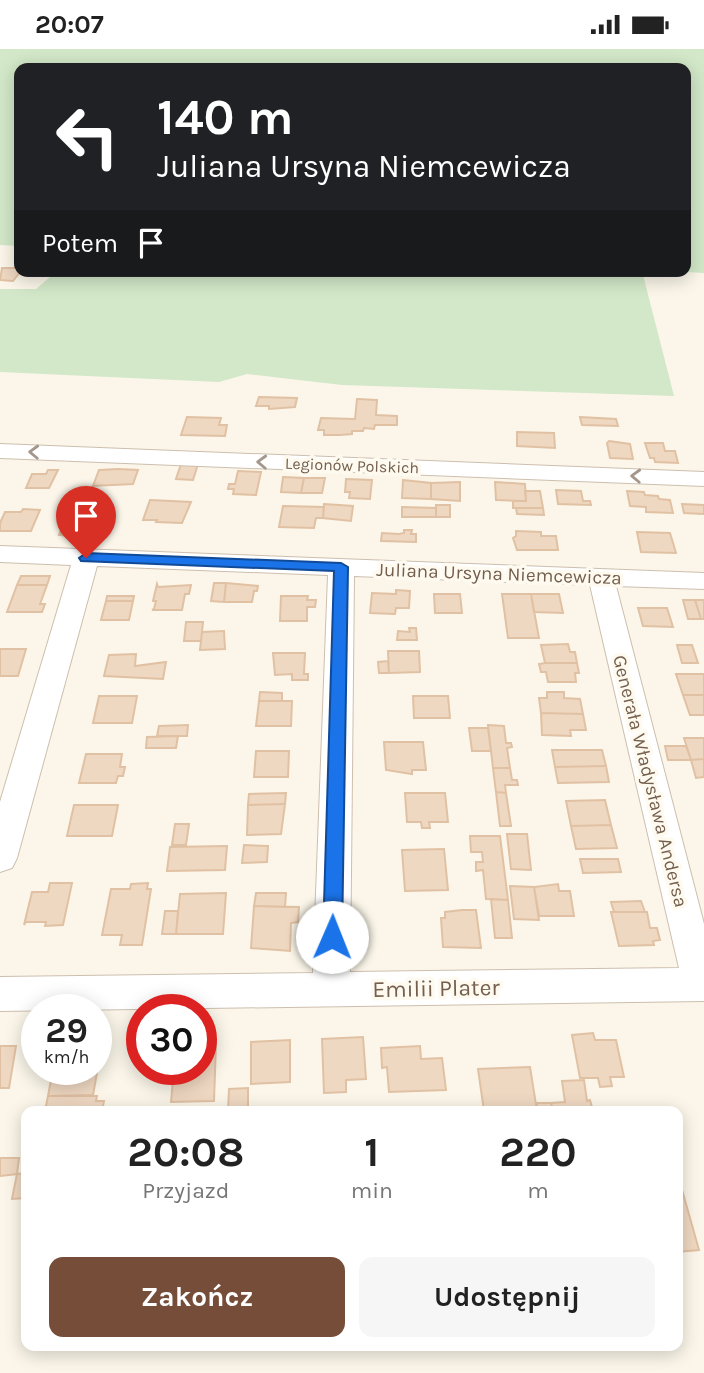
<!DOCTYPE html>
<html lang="pl">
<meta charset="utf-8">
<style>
:root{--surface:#fff;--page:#f6f6f6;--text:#222;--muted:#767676;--accent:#764d39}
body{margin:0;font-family:Karla,sans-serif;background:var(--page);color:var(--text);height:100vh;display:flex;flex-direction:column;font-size:26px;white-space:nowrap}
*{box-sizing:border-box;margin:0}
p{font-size:23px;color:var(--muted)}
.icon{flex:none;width:38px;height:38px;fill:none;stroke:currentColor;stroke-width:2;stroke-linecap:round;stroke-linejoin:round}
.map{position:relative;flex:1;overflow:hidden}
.side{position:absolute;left:21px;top:1057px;width:662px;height:245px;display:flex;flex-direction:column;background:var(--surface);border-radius:14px;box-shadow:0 4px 18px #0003}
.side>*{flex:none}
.banner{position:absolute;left:14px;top:14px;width:677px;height:214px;border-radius:14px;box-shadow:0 4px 18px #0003;background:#202124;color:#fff;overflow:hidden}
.speed{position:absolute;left:21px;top:945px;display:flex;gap:14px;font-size:35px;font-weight:700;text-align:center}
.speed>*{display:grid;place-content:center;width:91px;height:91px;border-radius:50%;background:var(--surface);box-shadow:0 4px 18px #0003;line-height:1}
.speed small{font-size:18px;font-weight:400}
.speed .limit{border:10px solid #d22;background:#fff;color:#111}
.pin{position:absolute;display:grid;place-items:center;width:60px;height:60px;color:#fff;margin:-72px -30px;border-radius:50% 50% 50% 0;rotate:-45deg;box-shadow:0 0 7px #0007}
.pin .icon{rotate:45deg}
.me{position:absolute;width:77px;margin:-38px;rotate:1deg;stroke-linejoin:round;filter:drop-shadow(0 0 5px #0008)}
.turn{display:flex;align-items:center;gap:24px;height:147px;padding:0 28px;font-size:32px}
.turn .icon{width:91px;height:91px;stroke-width:2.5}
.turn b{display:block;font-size:49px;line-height:60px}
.then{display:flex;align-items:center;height:66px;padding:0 28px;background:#0003;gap:14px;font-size:26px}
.eta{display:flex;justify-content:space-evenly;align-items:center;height:119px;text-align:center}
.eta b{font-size:42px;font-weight:700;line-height:49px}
.action{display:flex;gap:14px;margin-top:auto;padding:14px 28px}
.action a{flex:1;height:80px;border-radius:14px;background:var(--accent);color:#fff;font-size:28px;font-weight:700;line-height:80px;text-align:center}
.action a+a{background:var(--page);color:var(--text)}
.status{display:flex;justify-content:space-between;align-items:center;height:49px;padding:0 35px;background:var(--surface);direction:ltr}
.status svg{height:19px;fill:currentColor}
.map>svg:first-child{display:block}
.green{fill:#d2e8c8}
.building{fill:#efd8c2;stroke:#e1c1a3;stroke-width:2}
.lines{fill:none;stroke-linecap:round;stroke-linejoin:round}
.minor-casing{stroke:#cdbfaf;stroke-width:2}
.minor{fill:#fff;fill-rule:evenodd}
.oneway{stroke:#a5978c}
.route{fill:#1a73e8;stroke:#114b97;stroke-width:2}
.labels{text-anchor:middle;stroke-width:7;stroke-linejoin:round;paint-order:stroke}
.far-street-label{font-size:16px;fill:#745f4e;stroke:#fefaef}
.street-label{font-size:19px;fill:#745f4e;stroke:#fefaef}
.near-street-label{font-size:23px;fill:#745f4e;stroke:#fefaef}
</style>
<div class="status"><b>20:07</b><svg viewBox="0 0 49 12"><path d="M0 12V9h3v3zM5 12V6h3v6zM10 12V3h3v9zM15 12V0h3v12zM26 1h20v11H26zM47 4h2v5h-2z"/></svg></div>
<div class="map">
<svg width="704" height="1324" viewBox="0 0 704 1324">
<rect width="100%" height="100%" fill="#fbf6e9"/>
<path class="green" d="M0,0H704V224L670,222H686V19H19V197L0,196Z
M57,222H642L674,347L342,336L247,325L219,333L0,323V240H36Z"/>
<path class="building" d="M2,219H19L21,222L13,232L0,231Z
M259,348L297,349L295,358L269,360V357H256Z
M357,350L377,351L376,366L397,367V376H375L374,380L364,379L363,382H352V385L340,386H324V381H318L321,369L355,370Z
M187,368L221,369L219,376H227L225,387L181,386Z
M580,368L616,370L618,377L582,376Z
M517,383L554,384L555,399L517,397Z
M609,392L630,395L633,410L610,409L607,394Z
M645,394H663L665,402H675L678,414L655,413L654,409H650Z
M181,415H198L193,431L176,430Z
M48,421H58L49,439H26L32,425H46Z
M99,421L118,420L138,421L133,435L93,437Z
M238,422L261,423L256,446L233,445L234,440H228L229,435H235Z
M283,428L304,429L301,444L281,443Z
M304,429H325L322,444H301Z
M346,430L372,431L370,450L349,449L350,443H345Z
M403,431L431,434V450L402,449Z
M460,433V452L431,450V434Z
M495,433L525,435L526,452L496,451Z
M556,441L581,442L583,452H590L591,456L558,455Z
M525,442H540L543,459H513V452H526Z
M627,442L644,443L645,446L658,447L659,450L670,451L673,464L646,463V458L630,457Z
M150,451L191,453L182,474L156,473L157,471H143Z
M324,455L353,457L351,472L323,469Z
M682,455L704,456V465L684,464Z
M436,456H450V468H436Z
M283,457L324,458L323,469H316L314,479L279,478Z
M402,458L436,459V468H402Z
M516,459H543L544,466L517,465Z
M23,460L40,461L31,482H0V474L5,463H21Z
M68,464L98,465L93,478L103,479L99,490L59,486Z
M404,481H412L411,485H416V493L381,492L382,484L399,485L404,484Z
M516,482L541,483V487H556L558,501H517L513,489L516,487Z
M637,483L670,484L676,504L641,503Z
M21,527H50L47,536H17Z
M214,534H226L224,553L211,552Z
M226,534L258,537L257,542H254L252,553H224Z
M157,535L158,538L191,536L189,545H185L182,561H152L154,560L156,552H153Z
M17,536H47L40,555H45L42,563H7Z
M396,541L410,542L409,559H396L395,565L370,564L372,544L396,545Z
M434,545H460L462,564H435Z
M502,545H531L539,589H508Z
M531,545H559L563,564L534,563Z
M107,547H134L133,552H106Z
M281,547H308L307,551H316L315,558H307V572H280Z
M683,551H695L701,570H688Z
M695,551H704V570H701Z
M106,552H133L129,571H101Z
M638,559H667L673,578L643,577Z
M186,573H203L201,592H184Z
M409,579H416L417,591H397L398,582L410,583Z
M224,582L225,600L200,601L202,583Z
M568,595L570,603H575L577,614H545L541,596Z
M677,596H692L698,614H682Z
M0,600H26L18,627H0Z
M388,602H419L420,623L389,624Z
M273,604H305L304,625H308V631H292V625L275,626Z
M136,605L135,617L166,613L163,630L104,627L109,606Z
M388,612L389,624H379L378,613Z
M545,614H577L579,624H575L576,633H548L546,623H541L539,615Z
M676,625H704V646H683Z
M260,643L282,644V652H259Z
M547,643H564V649L580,650L583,665L541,664L539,649H547Z
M683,646H704V666H690Z
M99,647H137L132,674H93Z
M413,647H448L450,669H414Z
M259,652H292L291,677H256Z
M541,664L583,665L586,681H570L571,687L542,686Z
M188,676L187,687H157L159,677Z
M488,676L504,677L506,694H511L512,698L507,699L510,719H493Z
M469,679H488L491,702H472Z
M178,687L176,699H146L147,688Z
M684,689H704V710L691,711Z
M384,693H423L426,721H412V725L386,721Z
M665,697H686L691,711H668Z
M552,701H602L606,717L555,718Z
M256,702H289L288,728H254Z
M86,705H122L120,718H125L123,727H118L116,734H79Z
M704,710V728L696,729L691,711Z
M606,717L609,733L558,734L555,718Z
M493,719H510L512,731H517L518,736H505L506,744L496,743Z
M496,743L506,744L511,777H500Z
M286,744L285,755L248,756L249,745Z
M405,744H445L448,773H429L430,779H422L421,773H407Z
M605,751L611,776L571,777L566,752Z
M285,755L281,785L247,786L248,756Z
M74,756H118L112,787H67Z
M175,775H189L186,796H172Z
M611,776L617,799L576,800L571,777Z
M507,785H527L531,821L511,820Z
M470,787H500L508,851L486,850L483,821L476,822V813H483L482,803H471Z
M244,796L268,797L267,813L242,814Z
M227,797L225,821L167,822L170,798Z
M444,800L448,841L405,842L402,801Z
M580,810H618L621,823L583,824Z
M50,834H72L63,876L45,877L46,873H26L24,876L32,843H48Z
M148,834L147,840H151L142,896H120L122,886H102L111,840H130L131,835Z
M558,835L559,842H570L574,867H539L534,838Z
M510,837L534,838L539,871L514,870Z
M226,844L223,885H176L180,845Z
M256,844H286L285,858L254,857Z
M491,850L508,851L512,889H495Z
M641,852L645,863H614L611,853Z
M254,857L299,858L298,873L291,874L290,902L251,899Z
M462,861H476L481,899L443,898L441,869H445V863Z
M165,862H178L176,885H162Z
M611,863H647L650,879H657L660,891L653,892L654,896L619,897Z
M593,984L595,991H616L624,1028H610L612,1037L600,1038L598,1029H580L572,986Z
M363,988L366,1030L346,1031V1043L324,1044L322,990Z
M290,991V1033L251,1035V993Z
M216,994L214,1052L171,1053L174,1020H201V995Z
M0,997H16L9,1039H0Z
M420,997L421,1010L442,1009L446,1041L389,1043L387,1018L382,1019L381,999Z
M96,1013H99L93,1046L48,1047L53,1020H96Z
M530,1018L537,1062H484L478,1020Z
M584,1031L587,1052L590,1051L593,1062H553L551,1054L565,1053L562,1032Z
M248,1039V1062H228L229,1040Z
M48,1047H97L96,1052H104L102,1062H45Z
M537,1054H551L553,1062H537Z
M387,1058H424L425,1062H385Z
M0,1109H19L17,1125L0,1127Z
M677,1123L699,1201L677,1203Z
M26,1124V1149L12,1150L17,1125Z"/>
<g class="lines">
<defs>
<path id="minor" d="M0,395L704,423V437L0,409Z
M0,497L704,524V540L616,537L704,875V952L0,962V928L313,924L328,526L97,517L17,809L12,819L0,823V753L71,516L0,513ZM354,527L590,536L679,919L350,923Z"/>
</defs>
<use href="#minor" class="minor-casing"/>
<use href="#minor" class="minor"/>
</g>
<defs><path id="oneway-chevron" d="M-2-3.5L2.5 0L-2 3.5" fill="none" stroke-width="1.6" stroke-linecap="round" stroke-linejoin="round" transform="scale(1.75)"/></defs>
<g class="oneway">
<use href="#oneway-chevron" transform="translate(34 403) rotate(-178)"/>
<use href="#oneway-chevron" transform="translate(262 413) rotate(-178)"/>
<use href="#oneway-chevron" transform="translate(636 427) rotate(-178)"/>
</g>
<path class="route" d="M86,504L341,514L348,518L342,888L339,894L332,896L326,894L323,888L334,522L81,512L79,509Z"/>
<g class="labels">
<g class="far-street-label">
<text transform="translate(352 416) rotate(2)" y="6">Legionów Polskich</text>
</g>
<g class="street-label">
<text transform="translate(499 524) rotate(2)" y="7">Juliana Ursyna Niemcewicza</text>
<text transform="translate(651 732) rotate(76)" y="7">Generała Władysława Andersa</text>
</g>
<g class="near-street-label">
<text transform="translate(436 939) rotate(-1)" y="8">Emilii Plater</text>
</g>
</g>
</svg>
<div class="speed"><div>29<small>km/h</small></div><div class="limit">30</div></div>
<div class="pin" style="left:86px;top:509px;background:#d93025"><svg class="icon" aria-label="arrive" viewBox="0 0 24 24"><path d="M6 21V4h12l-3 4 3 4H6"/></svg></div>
<svg class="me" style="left:332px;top:888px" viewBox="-20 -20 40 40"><circle r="19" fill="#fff"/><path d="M0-13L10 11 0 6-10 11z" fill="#1a73e8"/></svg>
<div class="banner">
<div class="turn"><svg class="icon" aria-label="left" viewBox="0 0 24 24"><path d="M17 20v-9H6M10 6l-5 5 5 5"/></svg><div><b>140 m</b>Juliana Ursyna Niemcewicza</div></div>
<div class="then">Potem<svg class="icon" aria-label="arrive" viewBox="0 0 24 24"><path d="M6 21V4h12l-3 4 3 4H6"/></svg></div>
</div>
<section class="side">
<div class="eta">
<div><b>20:08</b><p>Przyjazd</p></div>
<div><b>1</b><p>min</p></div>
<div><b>220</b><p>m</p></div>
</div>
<div class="action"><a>Zakończ</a><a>Udostępnij</a></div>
</section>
</div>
